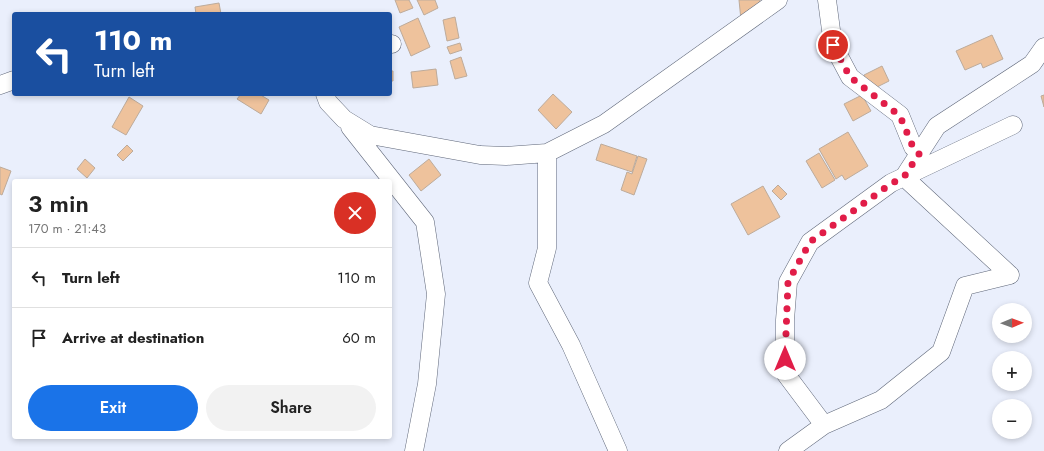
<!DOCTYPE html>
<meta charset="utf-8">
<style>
:root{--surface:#fff;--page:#f2f2f2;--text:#222;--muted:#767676;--line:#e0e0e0;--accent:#1a73e8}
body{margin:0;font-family:Jost,sans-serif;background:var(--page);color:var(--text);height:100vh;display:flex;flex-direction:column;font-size:15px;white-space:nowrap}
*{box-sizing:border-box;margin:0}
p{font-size:13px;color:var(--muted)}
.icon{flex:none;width:22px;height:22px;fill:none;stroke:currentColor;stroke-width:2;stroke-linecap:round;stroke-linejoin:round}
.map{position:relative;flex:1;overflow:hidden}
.details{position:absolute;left:12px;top:179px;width:380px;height:260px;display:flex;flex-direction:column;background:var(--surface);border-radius:4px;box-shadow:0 2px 6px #0003}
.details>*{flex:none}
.guide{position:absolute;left:12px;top:12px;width:380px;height:84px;border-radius:4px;box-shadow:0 2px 6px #0003;background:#1a4fa0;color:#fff;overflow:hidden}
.needle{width:26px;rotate:89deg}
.controls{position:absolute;left:992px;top:303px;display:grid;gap:8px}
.controls a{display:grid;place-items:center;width:40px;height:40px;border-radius:50%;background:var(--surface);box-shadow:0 2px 6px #0003;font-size:20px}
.pin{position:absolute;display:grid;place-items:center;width:34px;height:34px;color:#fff;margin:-17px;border:2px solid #fff;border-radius:50%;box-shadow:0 1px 4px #0007}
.me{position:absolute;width:44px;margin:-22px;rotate:0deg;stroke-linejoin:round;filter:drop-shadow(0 0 3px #0008)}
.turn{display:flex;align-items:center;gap:14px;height:84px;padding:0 16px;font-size:18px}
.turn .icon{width:52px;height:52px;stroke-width:2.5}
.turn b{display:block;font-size:28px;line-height:34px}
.round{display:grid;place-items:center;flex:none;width:42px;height:42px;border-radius:21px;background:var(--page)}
.headline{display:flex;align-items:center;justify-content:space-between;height:68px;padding:0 16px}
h1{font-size:24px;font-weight:600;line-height:30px}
.cta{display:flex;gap:8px;margin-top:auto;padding:8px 16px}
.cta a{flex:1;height:46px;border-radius:24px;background:var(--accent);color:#fff;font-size:16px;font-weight:600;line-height:46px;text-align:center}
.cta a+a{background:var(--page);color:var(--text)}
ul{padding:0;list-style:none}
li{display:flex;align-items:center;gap:12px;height:60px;padding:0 16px;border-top:1px solid var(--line)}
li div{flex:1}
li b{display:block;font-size:15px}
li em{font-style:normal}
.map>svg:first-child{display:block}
.building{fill:#eec29c;stroke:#bdab9b}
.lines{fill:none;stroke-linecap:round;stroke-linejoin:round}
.street-casing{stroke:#5f6779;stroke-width:19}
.street{stroke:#fff;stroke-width:18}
.route{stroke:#e11d48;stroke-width:7;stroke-dasharray:0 12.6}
</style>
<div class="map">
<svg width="1044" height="451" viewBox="0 0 1044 451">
<rect width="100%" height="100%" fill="#eaeffc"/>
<path class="building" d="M395,0H409L413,8L400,13Z
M417,0H435L438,8L424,15Z
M739,0H760L761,11L741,20Z
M219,3L221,14H196L195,7Z
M455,17L459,38L447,41L443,20Z
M418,18L430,47L411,56L399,27Z
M992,35L1003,59L983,68L981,63L965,70L956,51Z
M460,43L462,50L450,54L447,47Z
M461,57L467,76L455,79L450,61Z
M882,66L889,81L871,90L864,75Z
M436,69L438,85L413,88L411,72Z
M390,71H393V81H390Z
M241,94H259L269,100L261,114L237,99Z
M553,94L572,112L556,129L538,110Z
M862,95L871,111L853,121L844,104Z
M1044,95V107L1041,96Z
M129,97L143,106L126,135L112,127Z
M848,132L868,166L845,180L842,175L836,179L819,149Z
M601,144L637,156L632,172L596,160Z
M127,145L133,151L123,161L117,155Z
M819,153L835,180L822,188L806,161Z
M638,156L647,159L634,195L621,190L627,172L632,174Z
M85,159L95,168L87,178L77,169Z
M429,159L441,175L421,191L409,175Z
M0,167L11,171L2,195L0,194Z
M778,185L787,194L781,200L772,191Z
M763,186L780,217L748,235L731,204Z"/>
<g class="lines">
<defs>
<path id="street" d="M827,0L833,45L850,77L900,115L913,147L919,154
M390,44H392
M0,85L14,80
M325,94L328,102L344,119L370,135L480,155L506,156L547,153L604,124L778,0
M350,127L425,222L436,294L427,384L414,451
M547,153V248L538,283L571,345L618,451
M1010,275L904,177L937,126L1032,64L1044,47
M824,425L785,373V320L788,282L810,242L891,183L1013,125
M788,451L824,425L881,400L941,352L965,286L1010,275"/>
</defs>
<use href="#street" class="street-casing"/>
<use href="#street" class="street"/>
</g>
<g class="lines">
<path class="route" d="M785,359L788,282L810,242L892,183L904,177L919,154L913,147L900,116L850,77L833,45"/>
</g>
</svg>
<div class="controls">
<a><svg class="needle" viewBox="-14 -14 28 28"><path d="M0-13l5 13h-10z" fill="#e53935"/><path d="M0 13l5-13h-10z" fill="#767676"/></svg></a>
<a>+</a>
<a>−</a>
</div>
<div class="pin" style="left:833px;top:45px;background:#d93025"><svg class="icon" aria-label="arrive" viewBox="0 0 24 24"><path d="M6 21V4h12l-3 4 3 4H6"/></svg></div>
<svg class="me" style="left:785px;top:359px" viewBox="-20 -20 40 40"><circle r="19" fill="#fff"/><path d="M0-13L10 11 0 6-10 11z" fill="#e11d48"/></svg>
<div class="guide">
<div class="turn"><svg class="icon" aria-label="left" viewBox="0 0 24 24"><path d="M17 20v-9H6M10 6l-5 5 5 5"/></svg><div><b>110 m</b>Turn left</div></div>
</div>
<section class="details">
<div class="headline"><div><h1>3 min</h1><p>170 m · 21:43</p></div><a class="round" style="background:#d93025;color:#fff"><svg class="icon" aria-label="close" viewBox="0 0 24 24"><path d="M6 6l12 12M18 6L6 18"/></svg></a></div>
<ul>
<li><svg class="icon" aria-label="left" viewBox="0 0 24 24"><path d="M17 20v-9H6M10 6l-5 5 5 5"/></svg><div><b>Turn left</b></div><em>110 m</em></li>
<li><svg class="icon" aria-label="arrive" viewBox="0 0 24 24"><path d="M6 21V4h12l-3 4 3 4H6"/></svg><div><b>Arrive at destination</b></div><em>60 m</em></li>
</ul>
<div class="cta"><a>Exit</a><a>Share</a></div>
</section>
</div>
